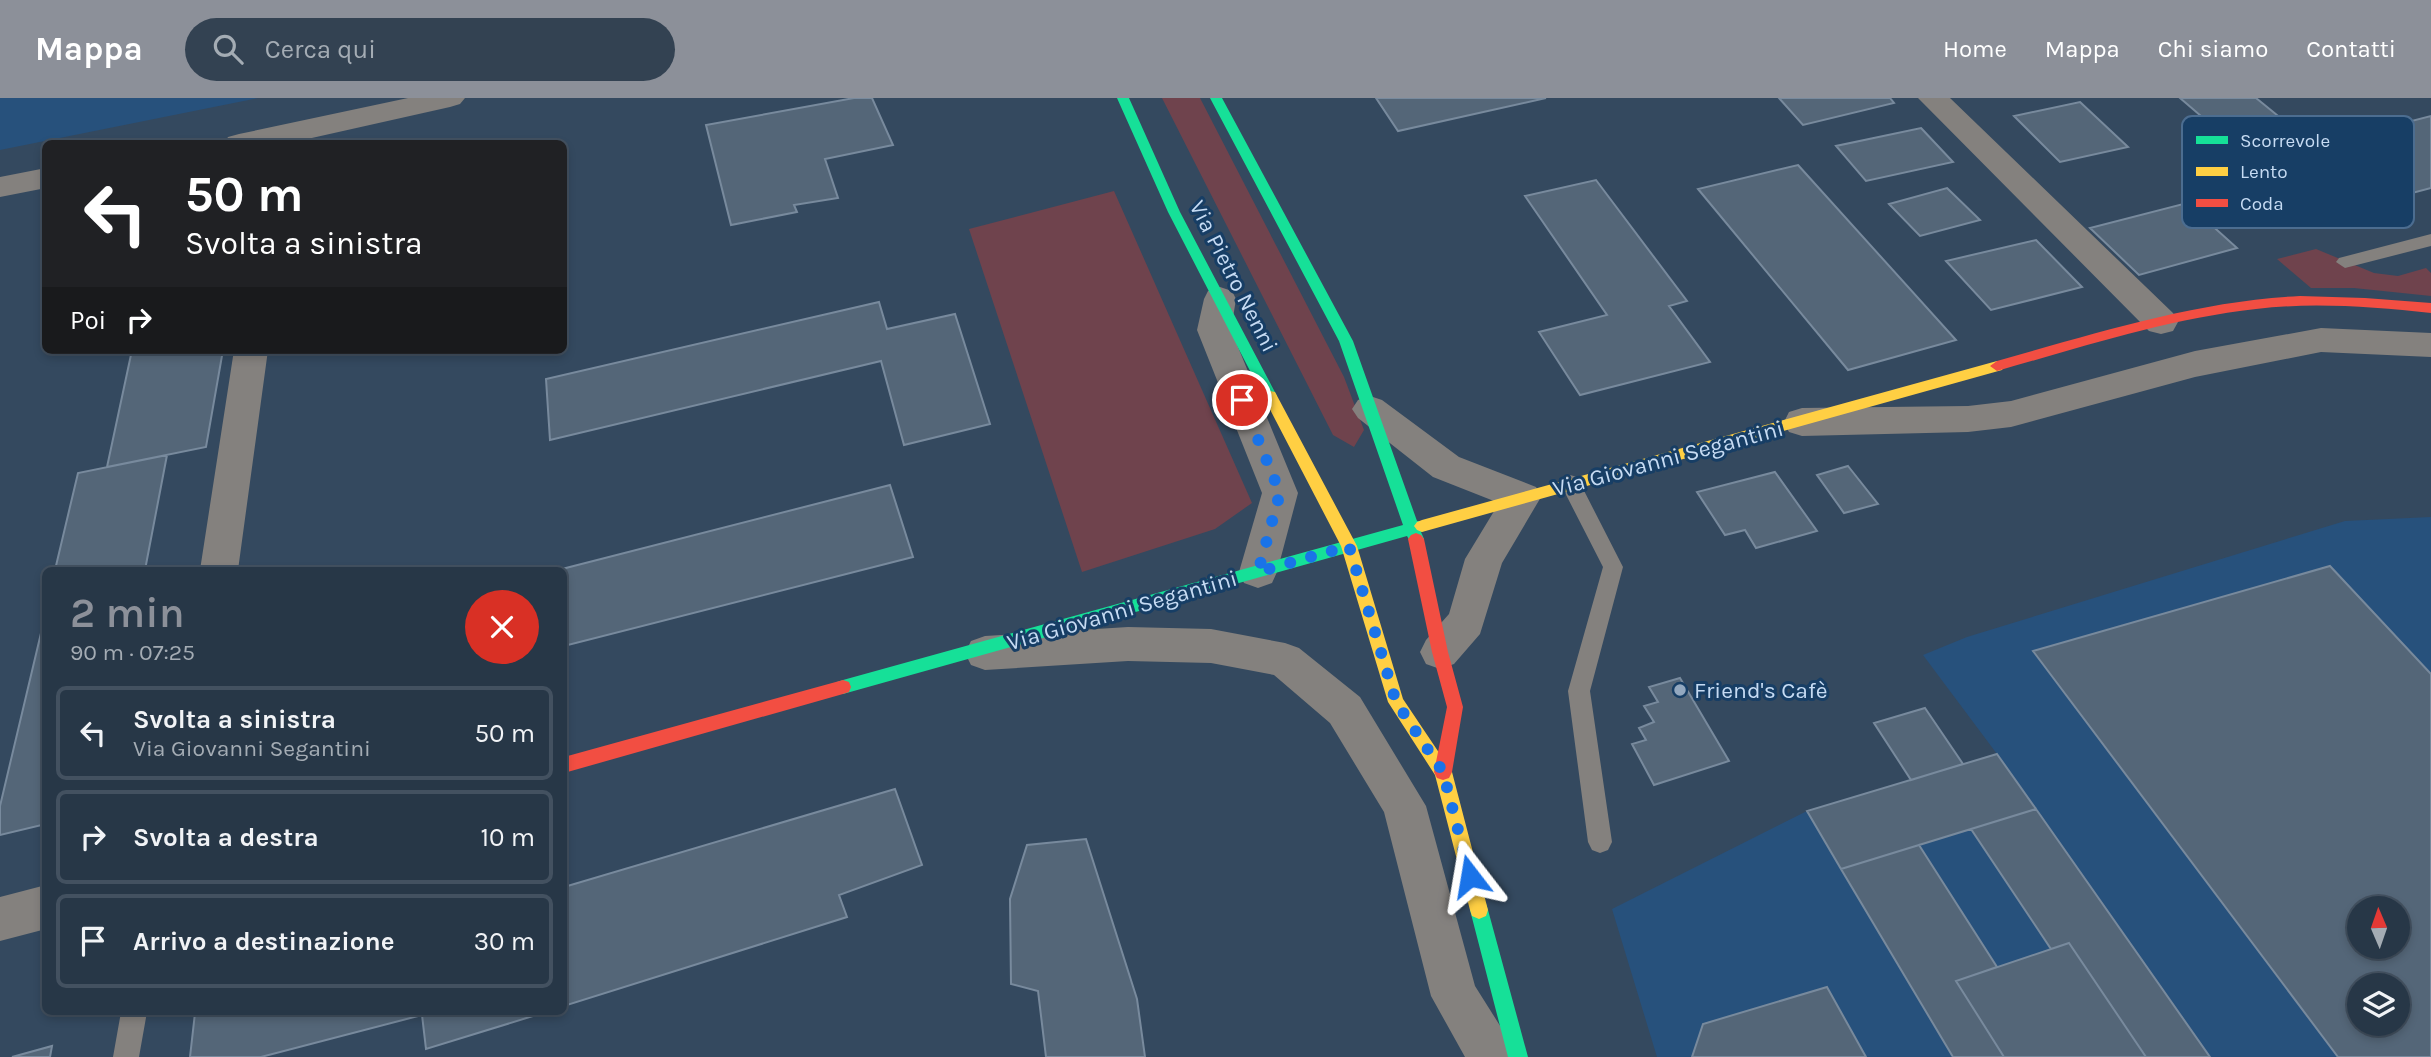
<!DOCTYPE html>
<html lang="it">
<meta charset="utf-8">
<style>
:root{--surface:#273747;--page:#334252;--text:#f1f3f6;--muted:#a4acb4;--line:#435160;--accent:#8c9099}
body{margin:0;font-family:Karla,sans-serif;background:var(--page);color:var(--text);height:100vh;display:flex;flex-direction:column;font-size:26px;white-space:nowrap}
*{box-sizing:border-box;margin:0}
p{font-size:23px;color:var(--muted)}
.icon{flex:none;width:38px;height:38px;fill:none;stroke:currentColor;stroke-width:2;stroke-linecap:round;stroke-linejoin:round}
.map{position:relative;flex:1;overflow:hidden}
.drawer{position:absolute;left:42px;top:469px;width:525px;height:448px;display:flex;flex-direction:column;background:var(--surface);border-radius:10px;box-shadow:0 4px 10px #0003,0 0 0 2px var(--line)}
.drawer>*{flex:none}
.hud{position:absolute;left:42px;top:42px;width:525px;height:214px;border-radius:10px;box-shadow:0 4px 10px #0003,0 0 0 2px var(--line);background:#202124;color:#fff;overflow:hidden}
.needle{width:46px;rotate:358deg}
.buttons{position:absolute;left:2347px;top:798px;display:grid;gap:14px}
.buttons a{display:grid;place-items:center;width:63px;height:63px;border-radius:50%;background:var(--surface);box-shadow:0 4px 10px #0003,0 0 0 2px var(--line);font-size:35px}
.pin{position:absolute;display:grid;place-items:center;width:60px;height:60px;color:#fff;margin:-30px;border:4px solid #fff;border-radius:50%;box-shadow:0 2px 7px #0007}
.me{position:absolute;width:77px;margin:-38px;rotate:346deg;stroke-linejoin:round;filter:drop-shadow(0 0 5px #0008)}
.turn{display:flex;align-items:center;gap:24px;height:147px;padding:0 28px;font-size:32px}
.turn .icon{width:91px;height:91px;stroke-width:2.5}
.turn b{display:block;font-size:49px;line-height:60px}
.then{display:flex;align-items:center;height:66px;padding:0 28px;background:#0003;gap:14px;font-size:26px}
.round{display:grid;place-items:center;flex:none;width:74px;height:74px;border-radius:37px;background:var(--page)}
.head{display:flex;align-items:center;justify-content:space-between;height:119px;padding:0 28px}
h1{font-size:42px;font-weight:600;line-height:52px;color:var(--accent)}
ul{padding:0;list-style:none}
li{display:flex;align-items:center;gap:21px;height:94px;margin:0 14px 10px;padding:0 14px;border:4px solid var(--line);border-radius:10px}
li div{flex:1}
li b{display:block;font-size:26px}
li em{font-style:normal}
header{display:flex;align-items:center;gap:42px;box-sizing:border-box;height:98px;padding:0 35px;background:var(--accent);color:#fff}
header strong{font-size:33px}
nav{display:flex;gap:38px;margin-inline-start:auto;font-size:24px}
.search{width:490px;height:63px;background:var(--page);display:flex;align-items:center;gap:18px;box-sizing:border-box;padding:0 24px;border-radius:38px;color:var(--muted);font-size:26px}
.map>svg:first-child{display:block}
.built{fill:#27517c;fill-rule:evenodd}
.green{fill:#6f434d}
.building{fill:#546678;stroke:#788a9d;stroke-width:2;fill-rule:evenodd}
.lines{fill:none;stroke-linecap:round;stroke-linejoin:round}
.lane{fill:#84817e;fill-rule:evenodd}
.street{fill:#84817e;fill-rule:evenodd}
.fast{fill:#16e098;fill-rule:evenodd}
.slow{fill:#ffcf43;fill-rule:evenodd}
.jam{fill:#f24e42;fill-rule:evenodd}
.route{stroke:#1a73e8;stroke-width:12;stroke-dasharray:0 21.6}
.poi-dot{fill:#93a8bf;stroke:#173e65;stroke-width:2.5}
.labels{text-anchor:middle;stroke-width:6;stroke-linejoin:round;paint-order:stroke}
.street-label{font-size:23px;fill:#c6dbf3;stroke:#173e65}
.poi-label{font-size:23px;fill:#c6dbf3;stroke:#173e65;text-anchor:start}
.key{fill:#173e65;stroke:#4c6d90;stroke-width:2}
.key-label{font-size:19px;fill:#c6dbf3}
</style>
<header>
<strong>Mappa</strong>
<div class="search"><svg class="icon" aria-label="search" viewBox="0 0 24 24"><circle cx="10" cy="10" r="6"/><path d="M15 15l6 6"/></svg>Cerca qui</div>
<nav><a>Home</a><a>Mappa</a><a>Chi siamo</a><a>Contatti</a></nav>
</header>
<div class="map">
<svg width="2431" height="959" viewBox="0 0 2431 959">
<rect width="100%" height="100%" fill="#34495f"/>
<path class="built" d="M0,0H258L0,52Z
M2431,419V959H1657L1612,811L1807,713L1997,656L1923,557L1967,539L2345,423ZM2359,810H2398V849H2359ZM2359,887H2398V926H2359Z"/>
<path class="green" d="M1162,0H1200L1344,279L1364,332L1354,349L1333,337Z
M1114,93L1252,405L1215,431L1082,474L969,131Z
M2316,151L2374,175L2398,178L2426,170L2431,175V198L2354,190H2311L2277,161Z"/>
<path class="building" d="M854,0H872L893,47L825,61L838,100L794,107L797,114L731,127L706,27Z
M1376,0H1546L1398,33Z
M1779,0H1890L1894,5L1803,27Z
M2180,0H2256L2315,48L2431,18V90L2367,107L2359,101L2314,112L2266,72L2258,74L2194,20L2201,18Z
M2080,4L2128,49L2060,64L2014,18Z
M1921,30L1953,64L1866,83L1836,48Z
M1798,67L1956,242L1848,272L1698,91Z
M1596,82L1687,203L1669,208L1710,264L1580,297L1539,234L1607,217L1525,98Z
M1947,90L1980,122L1920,138L1889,106Z
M2187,105L2237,150L2139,177L2090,130Z
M2036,142L2082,189L1991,212L1946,163Z
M879,204L887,231L955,216L990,326L904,347L881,263L550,342L546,281Z
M132,252H223L206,349L107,369Z
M167,357L145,472H55L78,375Z
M1848,368L1878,406L1844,415L1817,377Z
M1775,374L1817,433L1756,450L1745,432L1725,437L1697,394Z
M890,387L913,459L564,548V472H558Z
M2330,468L2431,576V959H2338L2033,553ZM2359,810H2398V849H2359ZM2359,887H2398V926H2359Z
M46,514V726L0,737V708Z
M1680,580L1729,663L1654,687L1632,646L1646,642L1639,630L1654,624L1644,608L1658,604L1649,589Z
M1925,610L1963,666L1911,682L1874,625Z
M1997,656L2036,711L1841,771L1807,713Z
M895,691L922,767L839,797L847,819L564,908V789Z
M2036,711L2210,959H2146L2069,845L2051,851L1971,731Z
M1086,741L1137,901L1145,959H1046L1038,893L1011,886L1010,801L1027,747Z
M1919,747L1997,869L1956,883L2004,959H1953L1841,771Z
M2069,845L2146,959H2004L1956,883Z
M1827,889L1866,959H1692L1703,926Z
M198,914H546L426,951L422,917L261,959H190L195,915Z
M52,948L50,959H12Z"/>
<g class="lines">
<path class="lane" d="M2431,136V148L2345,170L2336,164L2339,160Z
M1570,377L1577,379L1623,469L1590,593L1612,744L1608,752L1600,755L1592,752L1588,744L1568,593L1603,469L1560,385L1563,379Z
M121,914H147L139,959H113Z"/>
<path class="street" d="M408,0H465L460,6L450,9L285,46H224L228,39L239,36Z
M1918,0H1950L2173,215L2178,224L2173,233L2161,236L2149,233Z
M46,70V90L0,99V79Z
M1220,189L1232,193L1236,201L1231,232L1298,395L1277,474L1272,485L1258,490L1244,485L1239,474L1262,395L1197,232L1204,201L1208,193Z
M2321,230L2431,235V259L2321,254L2195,279L2011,329L1968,334L1802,338L1789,334L1784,324L1789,314L1802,310L1968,308L2011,303L2195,253Z
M234,252H268L238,472H200Z
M1370,298L1382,302L1459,359L1536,389L1541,399L1502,465L1480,536L1454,566L1440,571L1426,566L1420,554L1426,542L1449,516L1465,461L1499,405L1433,379L1358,320L1352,311L1358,302Z
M1128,529L1211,531L1285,545L1299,550L1360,599L1426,708L1475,888L1509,942L1516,959H1465L1431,898L1384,714L1330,625L1274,577L1211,565L1128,563L985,572L971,567L965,555L971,543L985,538Z
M46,787V831L0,843V799Z"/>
<path class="fast" d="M1117,0H1129L1180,114L1277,298L1275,302L1270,303L1263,298L1168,114Z
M1210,0H1222L1353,243L1417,423L1427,424L1430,428L1427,432L1421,434L1424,441L1421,445H1411L1407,438L843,596L837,594L835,589L837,584L843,582L1403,427L1339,243Z
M1479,803L1486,806L1488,812L1528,959H1508L1470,812L1472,806Z"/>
<path class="slow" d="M1997,263L2002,264L2004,268L2002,272L1422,434L1417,432L1414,428L1417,424L1422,422Z
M1270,293L1275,294L1357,448L1403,601L1452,674L1488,812L1486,818L1479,821L1472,818L1470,812L1435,677L1388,604L1341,448L1263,298Z"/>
<path class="jam" d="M2300,198L2365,200L2431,205V215C2373,209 2314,204 2256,211C2167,221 2082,249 1997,273L1990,268L1997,263C2097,235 2196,203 2300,198Z
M1416,435L1421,437L1424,441L1448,554L1463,609L1452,674L1449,680L1443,682L1437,680L1434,674L1447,609L1432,554L1408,441L1411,437Z
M843,582L849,584L851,589L849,594L843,596L564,675V659Z"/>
</g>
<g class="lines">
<path class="route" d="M1242,302L1280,395L1258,474L1349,448L1396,604L1443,674L1470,778"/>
</g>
<circle class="poi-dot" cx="1680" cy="592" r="7"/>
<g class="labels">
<g class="street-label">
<text transform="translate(1234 178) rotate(63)" y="8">Via Pietro Nenni</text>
<text transform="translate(1668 360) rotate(-15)" y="8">Via Giovanni Segantini</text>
<text transform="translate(1122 512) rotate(-16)" y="8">Via Giovanni Segantini</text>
</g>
<g class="poi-label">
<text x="1694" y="600">Friend's Cafè</text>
</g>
</g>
<rect x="2182" y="18" width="232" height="112" rx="10" class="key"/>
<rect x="2196" y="38" width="32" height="8" fill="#16e098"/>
<rect x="2196" y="69" width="32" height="9" fill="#ffcf43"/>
<rect x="2196" y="101" width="32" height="8" fill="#f24e42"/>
<g class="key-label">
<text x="2240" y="49">Scorrevole</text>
<text x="2240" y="80">Lento</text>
<text x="2240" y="112">Coda</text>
</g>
</svg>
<div class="buttons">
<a><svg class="needle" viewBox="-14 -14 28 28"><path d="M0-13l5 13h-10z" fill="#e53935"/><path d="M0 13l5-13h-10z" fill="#a4acb4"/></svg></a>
<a><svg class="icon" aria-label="layers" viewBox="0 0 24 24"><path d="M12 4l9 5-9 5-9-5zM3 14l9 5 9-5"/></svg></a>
</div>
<div class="pin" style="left:1242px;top:302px;background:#d93025"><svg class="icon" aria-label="arrive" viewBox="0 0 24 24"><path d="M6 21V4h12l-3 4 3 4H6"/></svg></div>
<svg class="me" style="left:1470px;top:778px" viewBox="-20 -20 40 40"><path d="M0-17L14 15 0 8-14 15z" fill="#1a73e8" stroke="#fff" stroke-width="4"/></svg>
<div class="hud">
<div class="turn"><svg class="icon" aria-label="left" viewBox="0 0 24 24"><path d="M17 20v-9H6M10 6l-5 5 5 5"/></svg><div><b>50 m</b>Svolta a sinistra</div></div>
<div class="then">Poi<svg class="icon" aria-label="right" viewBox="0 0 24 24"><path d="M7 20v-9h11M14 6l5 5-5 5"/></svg></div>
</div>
<section class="drawer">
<div class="head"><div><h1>2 min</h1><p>90 m · 07:25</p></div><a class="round" style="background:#d93025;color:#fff"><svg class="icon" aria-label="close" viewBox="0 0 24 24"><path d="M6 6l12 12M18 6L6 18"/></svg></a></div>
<ul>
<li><svg class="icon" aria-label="left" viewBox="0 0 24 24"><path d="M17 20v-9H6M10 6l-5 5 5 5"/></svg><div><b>Svolta a sinistra</b><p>Via Giovanni Segantini</p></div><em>50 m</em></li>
<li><svg class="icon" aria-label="right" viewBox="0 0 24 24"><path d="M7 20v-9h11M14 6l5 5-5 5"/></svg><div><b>Svolta a destra</b></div><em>10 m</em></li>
<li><svg class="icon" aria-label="arrive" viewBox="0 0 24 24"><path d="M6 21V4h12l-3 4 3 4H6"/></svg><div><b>Arrivo a destinazione</b></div><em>30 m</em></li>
</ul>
</section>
</div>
